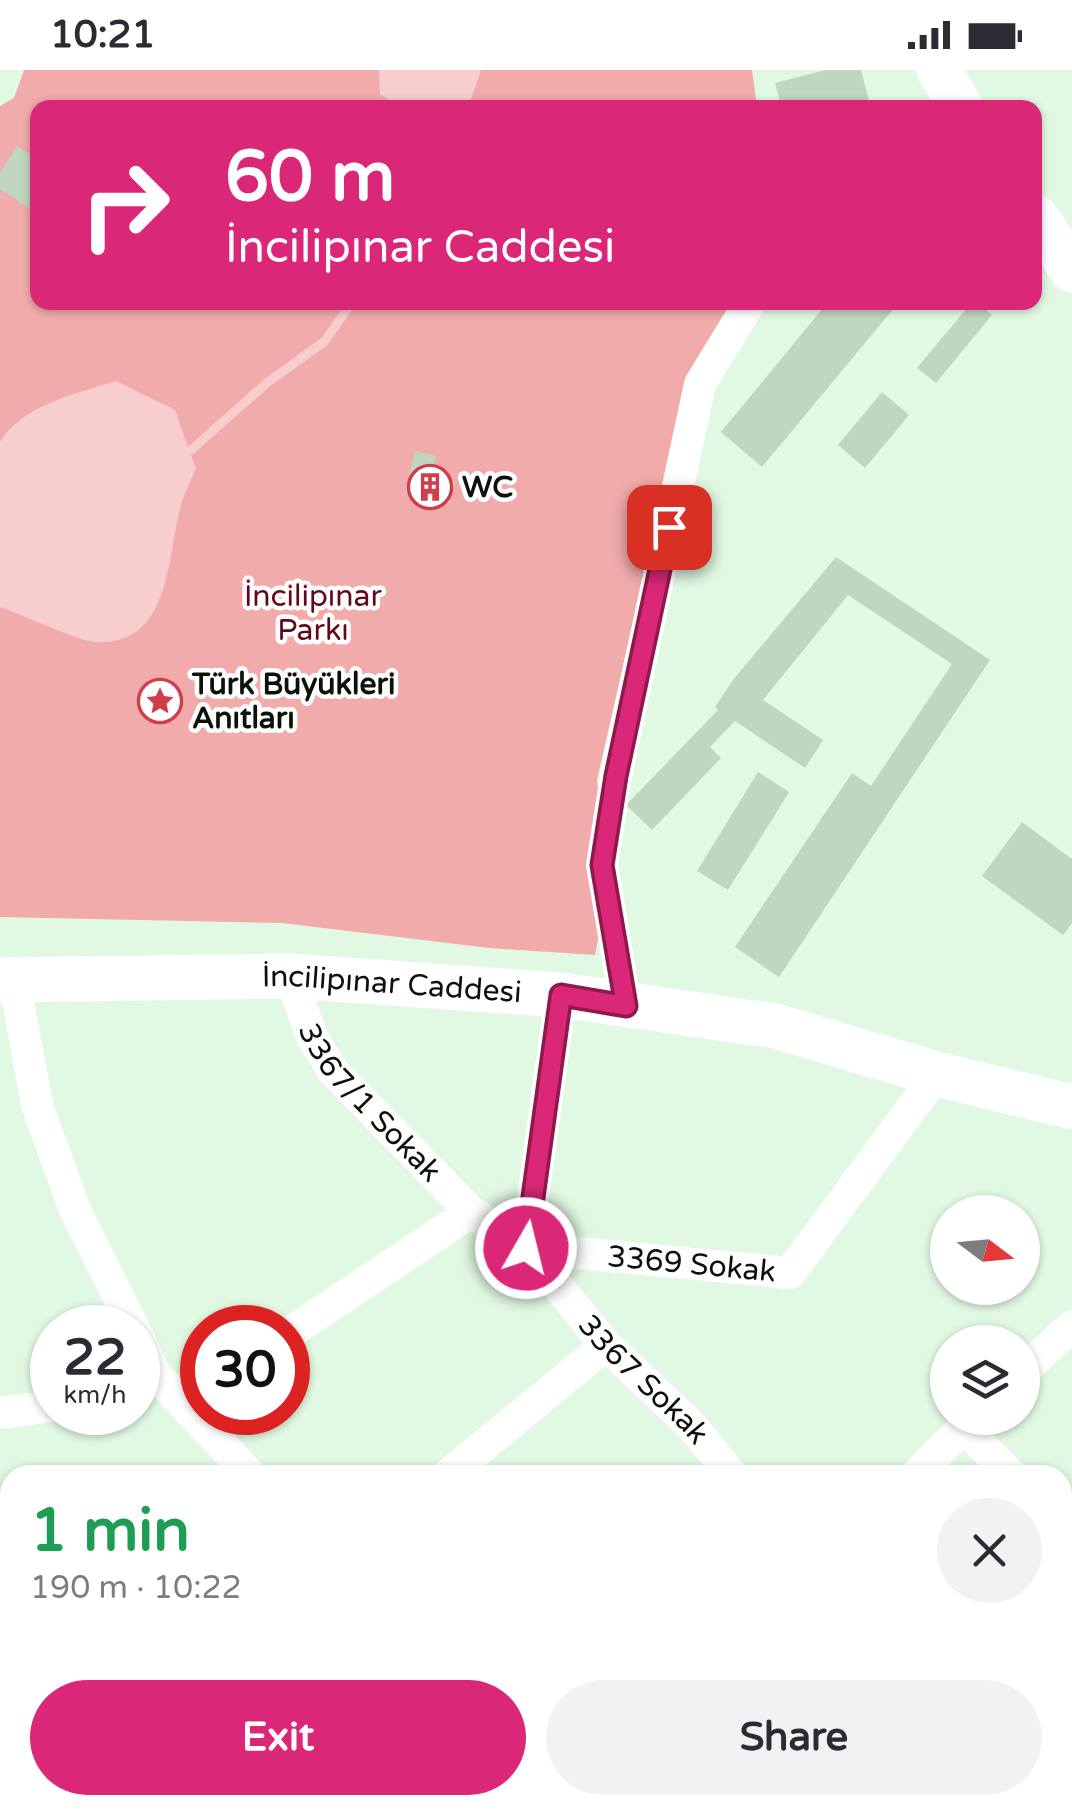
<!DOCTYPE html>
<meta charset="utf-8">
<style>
:root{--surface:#fff;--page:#f2f2f3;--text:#2b2b33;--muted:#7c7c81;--accent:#db2777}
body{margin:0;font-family:"Varela Round",sans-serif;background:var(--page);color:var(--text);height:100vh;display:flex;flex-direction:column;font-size:38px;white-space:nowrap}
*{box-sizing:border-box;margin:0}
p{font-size:32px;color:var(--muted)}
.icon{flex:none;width:55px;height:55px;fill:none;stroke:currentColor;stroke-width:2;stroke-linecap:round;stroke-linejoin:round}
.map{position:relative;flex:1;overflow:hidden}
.panel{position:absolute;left:0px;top:1395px;width:1072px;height:350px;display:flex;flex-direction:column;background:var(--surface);border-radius:30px 30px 0 0;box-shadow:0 2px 8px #0004}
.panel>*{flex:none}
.guide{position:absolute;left:30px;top:30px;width:1012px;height:210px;border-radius:20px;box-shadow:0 2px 8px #0004;background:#db2777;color:#fff;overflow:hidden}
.needle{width:65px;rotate:106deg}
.fabs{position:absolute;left:930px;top:1125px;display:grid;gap:20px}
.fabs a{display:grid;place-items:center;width:110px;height:110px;border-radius:50%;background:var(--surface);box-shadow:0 2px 8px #0004;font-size:50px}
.speed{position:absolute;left:30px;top:1235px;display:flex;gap:20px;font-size:50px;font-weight:700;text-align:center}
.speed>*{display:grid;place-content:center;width:130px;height:130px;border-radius:50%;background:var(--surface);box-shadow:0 2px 8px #0004;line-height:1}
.speed small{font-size:25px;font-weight:400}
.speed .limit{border:15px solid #d22;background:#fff;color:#111}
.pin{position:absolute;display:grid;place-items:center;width:85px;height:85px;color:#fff;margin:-42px;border-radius:20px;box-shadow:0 5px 15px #0006}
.me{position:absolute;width:110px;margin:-55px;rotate:8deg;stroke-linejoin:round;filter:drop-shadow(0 0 8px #0008)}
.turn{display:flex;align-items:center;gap:35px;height:210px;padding:0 30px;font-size:45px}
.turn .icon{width:130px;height:130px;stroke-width:2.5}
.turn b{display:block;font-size:70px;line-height:85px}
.round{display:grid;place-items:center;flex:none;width:105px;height:105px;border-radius:52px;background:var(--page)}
.overview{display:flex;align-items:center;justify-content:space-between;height:170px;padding:0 30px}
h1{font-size:60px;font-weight:700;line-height:75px;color:#1e9e55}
.primary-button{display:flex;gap:20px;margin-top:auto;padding:20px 30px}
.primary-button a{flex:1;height:115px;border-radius:60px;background:var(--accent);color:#fff;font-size:40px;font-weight:700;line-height:115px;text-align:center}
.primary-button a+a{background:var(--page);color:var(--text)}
.status{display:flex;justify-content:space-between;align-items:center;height:70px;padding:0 50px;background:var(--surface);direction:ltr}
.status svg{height:28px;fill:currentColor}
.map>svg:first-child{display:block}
.green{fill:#f2abab}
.water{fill:#f8cdcd}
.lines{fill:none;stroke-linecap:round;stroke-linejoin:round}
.stream{stroke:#f8cdcd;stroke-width:9}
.building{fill:#bfd6c0}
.lane{stroke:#fff;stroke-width:15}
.street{stroke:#fff;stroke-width:32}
.secondary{stroke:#fff;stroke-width:45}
.route-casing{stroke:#8e194d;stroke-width:25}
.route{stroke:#db2777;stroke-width:18}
.labels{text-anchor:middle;stroke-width:9;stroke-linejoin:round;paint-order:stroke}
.poi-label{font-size:30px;font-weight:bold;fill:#0a120a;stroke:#fff;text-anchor:start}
.park-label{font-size:30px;fill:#620818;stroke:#fff}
.street-label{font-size:30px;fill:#0a120a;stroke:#fff}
</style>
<div class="status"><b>10:21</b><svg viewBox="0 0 49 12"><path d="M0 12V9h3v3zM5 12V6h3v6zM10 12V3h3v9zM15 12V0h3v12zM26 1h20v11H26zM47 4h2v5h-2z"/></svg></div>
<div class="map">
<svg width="1072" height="1745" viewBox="0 0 1072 1745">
<rect width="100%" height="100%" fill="#e1f9e2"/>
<path class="green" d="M24,0H752L757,37L38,38V232L734,233L690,301L597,710L608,817L595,885L489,878L282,853L0,847V36L14,28Z"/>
<path class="water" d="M379,0H481L471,29L464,38L400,37L380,24Z
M116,311L175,340L196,399C192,408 187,418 183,428C166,479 175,577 95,572C78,571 21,544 0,537V372C22,335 78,323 116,311Z"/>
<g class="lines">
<path class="stream" d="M190,381L268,312L325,271L352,232"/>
</g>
<path class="building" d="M825,0H861L871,38H782L775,13Z
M17,76L38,89V144L0,119V103Z
M828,232H899L762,397L721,362Z
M972,232H977L992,245L936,313L917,298Z
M882,322L909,345L865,398L838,375Z
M415,381L436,386L431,405L455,411L449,434L405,423Z
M836,487L990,590L779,907L735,877L852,703L871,716L952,594L848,525L763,630L823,670L805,698L735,651L710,677L721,688L652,760L626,735L718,640L715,637L733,610Z
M758,702L789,722L728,820L697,801Z
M1022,752L1072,789V853L1063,865L982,806Z
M68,1735H136L144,1745H55Z"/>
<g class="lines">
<path class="lane" d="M223,1735L231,1745"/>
<g class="street">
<path id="s1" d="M290,906L313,969L334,1002L471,1142"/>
<path d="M14,909L37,1035L75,1140L134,1258"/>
<path id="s2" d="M561,925L526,1178L606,1275L691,1355L732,1405"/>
<path d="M626,936L602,795L616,706L700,314L750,232"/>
<path id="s3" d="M288,1264L471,1142L526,1178L790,1203L937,1004"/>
<path d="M138,1266L155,1304L250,1405"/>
<path d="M1022,1302L1072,1256"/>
<path d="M0,1343L52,1336"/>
<path d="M963,1357L1011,1405"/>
<path d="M448,1405L606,1275"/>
<path d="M916,1405L973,1348"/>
<path d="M1062,1456L1072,1465"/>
<path d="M549,1745L560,1735"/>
</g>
<g class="secondary">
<path d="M939,0L961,38"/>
<path d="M1035,146L1072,200"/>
<path id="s4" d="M0,910L290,906L561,925L775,956L937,1004L1072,1037"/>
<path d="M1062,1676L1072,1666"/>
<path d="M949,1745L960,1735"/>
<path d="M996,1745L1005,1735"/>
</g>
</g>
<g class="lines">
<defs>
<path id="route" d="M526,1178L561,925L626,936L602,795L616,706L669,457"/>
</defs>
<use href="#route" class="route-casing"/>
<use href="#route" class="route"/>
</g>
<defs>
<symbol id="building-ring" viewBox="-11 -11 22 22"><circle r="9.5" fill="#fff" stroke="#ce3e4d" stroke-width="1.5"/><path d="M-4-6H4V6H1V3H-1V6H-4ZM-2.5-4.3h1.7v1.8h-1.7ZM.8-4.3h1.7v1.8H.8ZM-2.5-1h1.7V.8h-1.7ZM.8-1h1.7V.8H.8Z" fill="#ce3e4d"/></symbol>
<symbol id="sight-ring" viewBox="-11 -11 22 22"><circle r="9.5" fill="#fff" stroke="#ce3e4d" stroke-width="1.5"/><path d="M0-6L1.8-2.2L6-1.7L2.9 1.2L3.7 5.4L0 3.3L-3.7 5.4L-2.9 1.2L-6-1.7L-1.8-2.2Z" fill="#ce3e4d"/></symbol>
</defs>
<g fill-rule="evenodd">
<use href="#building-ring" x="405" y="392" width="50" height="50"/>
<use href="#sight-ring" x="135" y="606" width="50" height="50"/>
</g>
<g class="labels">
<g class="poi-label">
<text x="462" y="427">WC</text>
<text x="192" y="624">Türk Büyükleri<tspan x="192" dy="34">Anıtları</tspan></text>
</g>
<g class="park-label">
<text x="313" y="536">İncilipınar<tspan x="313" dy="34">Parkı</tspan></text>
</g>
<g class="street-label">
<text dy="10" stroke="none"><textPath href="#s4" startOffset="392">İncilipınar Caddesi</textPath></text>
<text dy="10" stroke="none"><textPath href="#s1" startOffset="152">3367/1 Sokak</textPath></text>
<text dy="10" stroke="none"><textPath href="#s3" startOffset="452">3369 Sokak</textPath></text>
<text dy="10" stroke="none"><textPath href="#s2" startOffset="432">3367 Sokak</textPath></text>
</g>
</g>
</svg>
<div class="fabs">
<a><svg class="needle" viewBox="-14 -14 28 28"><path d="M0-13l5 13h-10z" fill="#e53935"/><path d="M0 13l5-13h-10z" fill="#7c7c81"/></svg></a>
<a><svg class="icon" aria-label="layers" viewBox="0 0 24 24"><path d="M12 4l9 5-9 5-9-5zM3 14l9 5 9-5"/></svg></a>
</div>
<div class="speed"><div>22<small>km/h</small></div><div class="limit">30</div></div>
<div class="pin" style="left:669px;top:457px;background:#d93025"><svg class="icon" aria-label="arrive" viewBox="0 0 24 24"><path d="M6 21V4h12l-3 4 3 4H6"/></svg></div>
<svg class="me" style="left:526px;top:1178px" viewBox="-20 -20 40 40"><circle r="17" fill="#db2777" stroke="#fff" stroke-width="3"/><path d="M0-11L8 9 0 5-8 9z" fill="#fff"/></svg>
<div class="guide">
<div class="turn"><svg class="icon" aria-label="right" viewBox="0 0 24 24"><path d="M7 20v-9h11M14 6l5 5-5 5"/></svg><div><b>60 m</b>İncilipınar Caddesi</div></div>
</div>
<section class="panel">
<div class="overview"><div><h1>1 min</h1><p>190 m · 10:22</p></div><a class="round"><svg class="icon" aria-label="close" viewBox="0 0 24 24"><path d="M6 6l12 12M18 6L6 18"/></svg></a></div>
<div class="primary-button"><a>Exit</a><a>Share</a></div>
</section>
</div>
